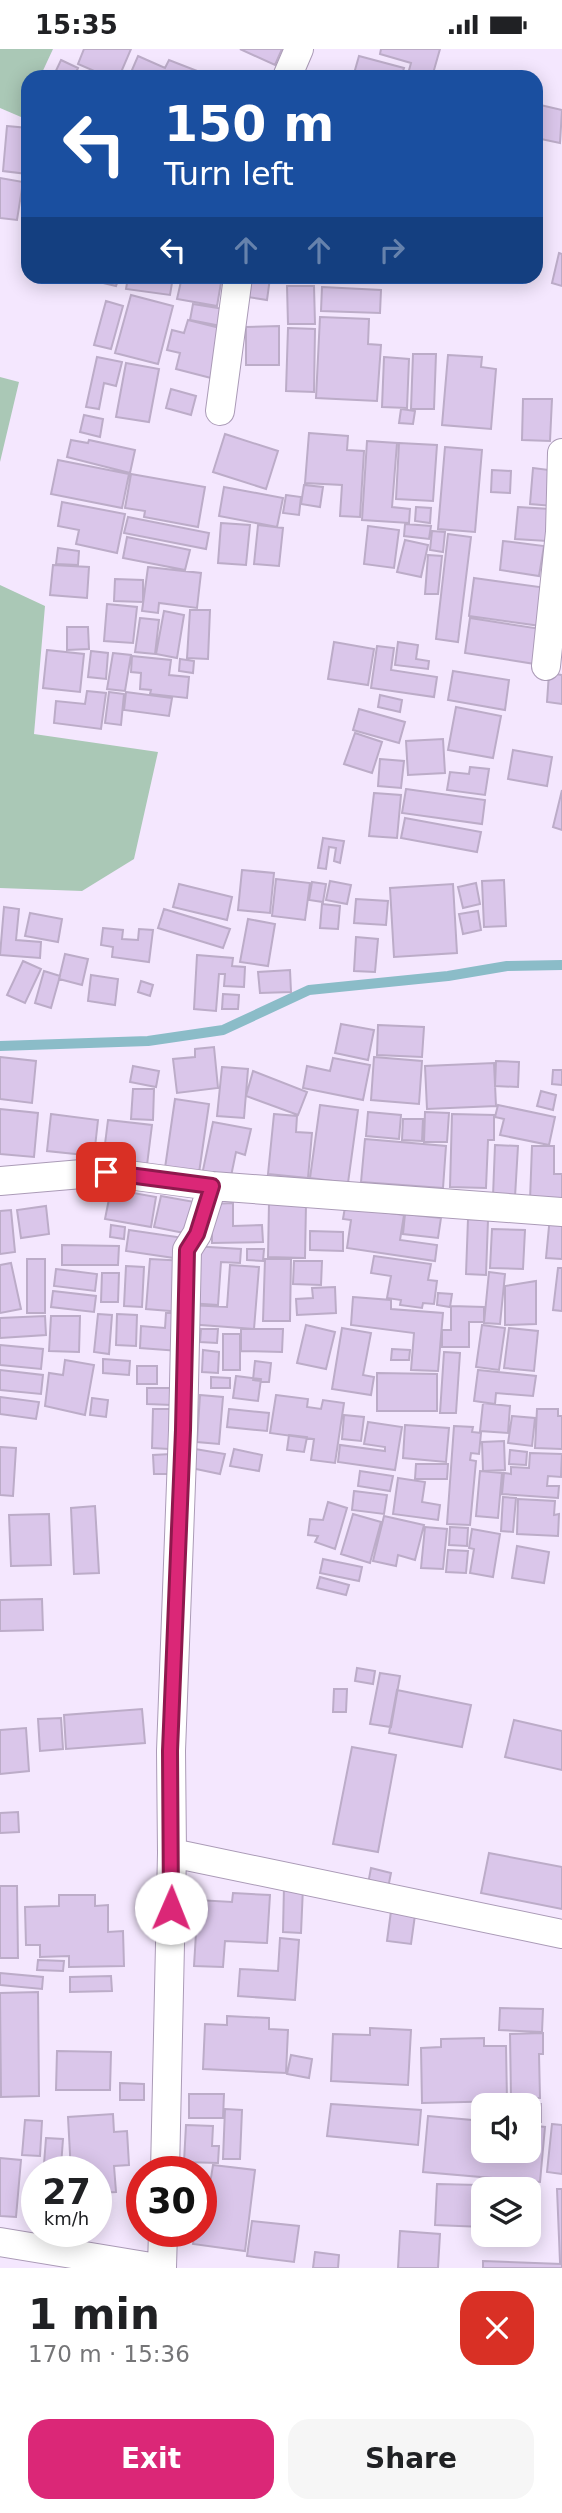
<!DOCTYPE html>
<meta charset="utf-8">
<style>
:root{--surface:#fff;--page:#f6f6f6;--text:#202124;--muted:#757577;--accent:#db2777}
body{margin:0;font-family:"DejaVu Sans",sans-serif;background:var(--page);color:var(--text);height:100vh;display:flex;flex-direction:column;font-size:26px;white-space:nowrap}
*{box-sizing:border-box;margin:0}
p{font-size:23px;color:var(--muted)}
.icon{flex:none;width:38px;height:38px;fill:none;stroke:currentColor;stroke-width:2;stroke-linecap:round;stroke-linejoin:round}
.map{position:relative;height:2219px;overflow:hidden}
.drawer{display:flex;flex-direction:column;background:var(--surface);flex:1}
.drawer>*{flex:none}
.top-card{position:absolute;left:21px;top:21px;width:522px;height:214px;border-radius:21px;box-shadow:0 4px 18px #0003;background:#1a4fa0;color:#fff;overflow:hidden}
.tools{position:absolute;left:471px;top:2044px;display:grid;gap:14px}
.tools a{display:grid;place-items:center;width:70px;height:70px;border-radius:14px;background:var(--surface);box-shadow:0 4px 18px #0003;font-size:35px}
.speed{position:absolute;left:21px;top:2107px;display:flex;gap:14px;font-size:35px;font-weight:700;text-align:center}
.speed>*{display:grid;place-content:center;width:91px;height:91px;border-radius:50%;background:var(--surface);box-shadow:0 4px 18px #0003;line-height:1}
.speed small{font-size:18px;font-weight:400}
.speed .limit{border:10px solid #d22;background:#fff;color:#111}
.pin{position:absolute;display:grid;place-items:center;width:60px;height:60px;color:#fff;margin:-30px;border-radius:14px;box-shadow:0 4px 10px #0006}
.me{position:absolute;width:77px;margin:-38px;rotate:1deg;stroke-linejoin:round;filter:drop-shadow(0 0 5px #0008)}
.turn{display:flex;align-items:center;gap:24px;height:147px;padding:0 28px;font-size:32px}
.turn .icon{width:91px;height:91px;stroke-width:2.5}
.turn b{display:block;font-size:49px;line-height:60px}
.lanes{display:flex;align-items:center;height:66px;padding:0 28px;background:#0003;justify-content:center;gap:35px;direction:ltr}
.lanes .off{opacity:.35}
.round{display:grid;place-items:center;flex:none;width:74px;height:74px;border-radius:21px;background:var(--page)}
.summary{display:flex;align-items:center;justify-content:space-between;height:119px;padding:0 28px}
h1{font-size:42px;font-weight:700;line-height:52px}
.primary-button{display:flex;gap:14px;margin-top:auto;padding:14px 28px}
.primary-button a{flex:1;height:80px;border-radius:21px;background:var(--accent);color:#fff;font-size:28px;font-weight:700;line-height:80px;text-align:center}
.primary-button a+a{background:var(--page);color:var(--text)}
.status{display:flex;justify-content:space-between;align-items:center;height:49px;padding:0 35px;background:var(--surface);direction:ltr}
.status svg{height:19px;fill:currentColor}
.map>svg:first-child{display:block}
.green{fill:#aac8b6}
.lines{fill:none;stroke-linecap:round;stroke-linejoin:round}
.stream{stroke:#8bbcc8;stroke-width:10}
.building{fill:#dac6ea;stroke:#bcacc8;stroke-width:2}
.minor-casing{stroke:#ab9bb7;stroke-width:30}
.minor{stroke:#fff;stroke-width:28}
.route-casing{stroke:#8e194d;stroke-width:18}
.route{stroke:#db2777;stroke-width:12}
</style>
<div class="status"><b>15:35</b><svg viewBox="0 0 49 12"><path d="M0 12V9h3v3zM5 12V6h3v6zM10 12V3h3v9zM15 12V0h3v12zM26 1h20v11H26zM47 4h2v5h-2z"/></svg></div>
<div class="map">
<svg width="562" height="2219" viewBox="0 0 562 2219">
<rect width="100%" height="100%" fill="#f4e7fe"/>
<path class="green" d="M0,0H53L40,28H28V52L21,68L0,59Z
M0,328L19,333L0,413Z
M0,536L45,557L34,685L158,703L134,810L82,842L0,839Z"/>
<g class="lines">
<path class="stream" d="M0,997L148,992L223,981L309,941L448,927L507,917L562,916"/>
</g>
<path class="building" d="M84,0H131L119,28H108L78,15Z
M240,0H282L275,16Z
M381,0H440L432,28L408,25L411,14L380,5Z
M138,7L165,19L169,11L210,27L129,28Z
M359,7L404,19L401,28H353Z
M61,11L78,19L74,28H53Z
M536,55L562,61L560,94L536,89Z
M7,77L28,79V125L3,122Z
M0,129L23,133L17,171L0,169Z
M559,204L562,205V237L552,234Z
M100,228H119L116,237L99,233Z
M128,228H173L170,246L126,240Z
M182,228H222L217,257L177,250Z
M244,228L270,229L267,251L241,247Z
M323,228H383L382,233L323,230Z
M287,237H314L315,275H288Z
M322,238L381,241L380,264L321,262Z
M131,246L173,257L158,315L115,304Z
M106,252L123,257L111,300L94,296Z
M193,255L224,260L221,277L190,271Z
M320,268L369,270L368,295L381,296L377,352L316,349Z
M188,271L224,280L211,329L176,320L180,304L167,301L172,281L184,284Z
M279,277V316H246V278Z
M288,279L315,280L314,343L286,342Z
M413,305H436L434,360H411Z
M448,306L482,308L481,318L496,320L491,380L442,376Z
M97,308L122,313L116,337L104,334L99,360L86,358Z
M384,308L409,310L407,359L382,358Z
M126,314L159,320L149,373L116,368Z
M171,340L196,347L191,366L166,359Z
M523,350H552L550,392L522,391Z
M401,360L415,362L413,375L399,374Z
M84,366L103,370L100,388L80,383Z
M309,384L348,387L347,401L364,402L360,468L340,467L342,436L305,434Z
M225,385L278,402L266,440L213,423Z
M71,391L88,394L89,391L135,401L130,424L67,408Z
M367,392L397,394L392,458L410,460L409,474L362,471Z
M399,394L437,396L433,452L396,450Z
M445,398L482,401L475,483L438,480Z
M58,411L129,425L122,459L51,445Z
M533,419L557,422L553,457L530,455Z
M492,421L511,422L510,444L491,443Z
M131,425L205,438L198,478L144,468L145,462L125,459Z
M304,436L323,438L320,458L301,455Z
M224,438L283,449L277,478L219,467Z
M286,446L301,448L299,466L283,464Z
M62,453L125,465L117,504L76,495L79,481L58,477Z
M416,458L431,459L430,474L415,472Z
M518,458L550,460L547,492L515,490Z
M128,468L209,484L206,500L124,484Z
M221,474L250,476L246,516L218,514Z
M405,475L431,477L429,490L404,487Z
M258,476L283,479L279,517L254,515Z
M368,477L399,481L394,519L364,515Z
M432,482L445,483L443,503L430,501Z
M448,485L471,488L458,593L436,590Z
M127,488L190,501L185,521L123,509Z
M405,491L428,496L421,528L397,523Z
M503,492L544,497L539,527L500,521Z
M58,499L79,502L78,516L56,515Z
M428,506L442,507L438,545H425Z
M53,516L89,518L87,549L50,546Z
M148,518L201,524L197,559L159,554L158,564L142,562Z
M474,529L547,539L541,577L469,567Z
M115,530L143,531V553L114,552Z
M107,555L137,558L133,594L104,592Z
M190,561H210L208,610L187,609Z
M164,562L184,566L177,609L156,605Z
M140,569L159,571L155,605L135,603Z
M470,569L541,580L535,615L465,604Z
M67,578H88L89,600L67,601Z
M334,593L374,600L368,636L328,630Z
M398,593L418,596L416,610L429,612L428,620L395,616Z
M377,597L394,599L391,621L437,628L434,648L371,639Z
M47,601L84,605L80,643L43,639Z
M91,602L108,604L106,630L88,628Z
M113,604L131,606L125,642L107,640Z
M132,607L171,611L169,626L189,628L187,649L150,645L151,641L140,640L141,624L131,623Z
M180,610L194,612L193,624L179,622Z
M453,622L509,631L505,661L448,651Z
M549,624L562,626V655L547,653Z
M87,642L106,644L101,680L54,674L56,652L85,655Z
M109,643L124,645L121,676L105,674Z
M126,643L172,649L169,667L124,661Z
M380,646L402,651L400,663L378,658Z
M456,658L501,667L493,709L448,701Z
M359,660L405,673L399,694L353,681Z
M355,684L382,693L372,724L344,715Z
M443,690L445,724L408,726L406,692Z
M513,701L552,708L547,737L508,730Z
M380,710L404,712L401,739L378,737Z
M470,718L489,720L485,746L447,741L450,723L469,725Z
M406,740L485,751L482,775L402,764Z
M562,741V781L553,778Z
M374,744L401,746L397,789L369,787Z
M405,769L481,783L477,803L401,789Z
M323,789L344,792L340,814L334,812L336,799L329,798L326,820L318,819Z
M242,821L274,824L270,864L238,861Z
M276,830L310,834L305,871L272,867Z
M504,831L506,877L484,878L482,832Z
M330,832L351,836L347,855L326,851Z
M312,833L326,835L323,853L309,851Z
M476,834L480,855L463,859L458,838Z
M179,835L232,848L227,871L173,858Z
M453,835L457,904L394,908L390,839Z
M356,850L388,852L386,876L354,874Z
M322,855L340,857L338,880L320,879Z
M4,858L19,860L16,891L41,893L40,909L0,906Z
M164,860L230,880L223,899L158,879Z
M478,862L481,881L463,885L459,865Z
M30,864L62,870L58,893L25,887Z
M248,870L275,875L268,917L240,913Z
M103,879L123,881L122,890L138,891L139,880L153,881L149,913L112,908L113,898L101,896Z
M356,888L378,890L375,923L354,922Z
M65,905L88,910L82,936L59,930Z
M197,906L233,909L232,917L245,918L244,938L224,937L225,925H219L216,962L194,960Z
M23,912L41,920L25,954L7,946Z
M290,921L291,943L260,944L258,923Z
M44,922L60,927L51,959L35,954Z
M91,926L118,930L115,956L88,952Z
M141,932L153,936L150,947L138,943Z
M223,945L239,946L238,960H222Z
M341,975L374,981L368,1011L335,1004Z
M378,976L424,978L422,1008L377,1006Z
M214,998L218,1039L177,1044L173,1010L195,1008V1000Z
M0,1008L36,1012L32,1054L0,1050Z
M374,1008L422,1012L419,1055L371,1051Z
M333,1009L370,1016L363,1051L303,1039L307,1017L330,1022Z
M496,1012L519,1013L518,1038L495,1037Z
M494,1014L496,1057L427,1060L425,1017Z
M133,1017L159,1022L156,1038L130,1033Z
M222,1018L248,1020L244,1069L217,1067Z
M553,1021H562V1036L552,1035Z
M253,1022L307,1043L298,1066L246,1047Z
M133,1040H154L153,1071L131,1070Z
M541,1042L556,1046L553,1061L537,1057Z
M175,1050L209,1055L199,1124L165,1119Z
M320,1056L358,1061L348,1134L310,1129Z
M498,1056L555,1068L549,1096L500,1086L504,1070L495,1068Z
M0,1060L38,1064L34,1108L0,1105Z
M368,1063L401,1066L399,1090L366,1087Z
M425,1063L449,1064L447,1093H424Z
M51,1065L98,1071L94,1107L47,1102Z
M274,1065L297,1067L296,1083L312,1084L308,1129L268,1125Z
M452,1065L494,1066V1091H488L486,1139L450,1138Z
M403,1070H423L422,1092L402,1091Z
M108,1071L152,1076L147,1116L103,1111Z
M213,1073L251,1080L245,1106L236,1103L230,1132L202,1126Z
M365,1090L446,1097L443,1139L361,1133Z
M495,1096L518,1097L515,1148L493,1147Z
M532,1097H554V1125H562V1152L530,1151Z
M111,1140L156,1148L151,1178L105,1170Z
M161,1147L200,1154L194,1186L154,1178Z
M233,1154V1177L262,1176L263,1193L212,1194V1155Z
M269,1154L306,1155L305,1209L268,1208Z
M46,1157L49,1185L21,1189L17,1161Z
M345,1158L404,1166L400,1191L437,1196L435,1212L347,1199L351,1171L343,1170Z
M11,1161L15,1203L0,1205V1162Z
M405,1165L441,1169L438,1189L403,1185Z
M550,1167L562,1169V1210L546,1209Z
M468,1170L488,1171L486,1226L466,1225Z
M111,1176L125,1178L124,1190L110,1188Z
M492,1180L525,1181L523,1220L490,1219Z
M129,1181L184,1189L181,1210L126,1202Z
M310,1182L343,1183V1202L310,1201Z
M62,1196L119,1197L118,1216H62Z
M192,1197L241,1200L240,1214L221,1213L218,1256L188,1254Z
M247,1200H264L263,1212L247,1211Z
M374,1207L431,1215L428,1231L437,1232L434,1255L423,1254L422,1259L400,1256L401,1251L387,1249L391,1227L371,1224Z
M27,1210H45V1264H27Z
M150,1210L186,1212L182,1263L146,1260Z
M265,1210H291L290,1272H263Z
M294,1212H322L321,1236L293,1235Z
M11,1214L21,1260L0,1264V1216Z
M230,1216L259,1218L254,1280L188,1275L189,1256L227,1258Z
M126,1217L144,1218L142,1258L124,1257Z
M558,1219H562V1262L553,1261Z
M56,1220L97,1225L95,1242L54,1237Z
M489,1223L505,1225L500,1275L484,1274Z
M102,1224H119L118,1253H101Z
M536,1232V1275L505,1276V1237Z
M335,1238L336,1264L297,1266L296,1250L313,1249L312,1239Z
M53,1242L96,1247L94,1263L51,1258Z
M438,1244L452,1245L450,1258L437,1256Z
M353,1248L391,1251V1260L443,1264L438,1322L411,1321L414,1284L351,1276Z
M451,1257L484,1258V1273H469V1298H442V1281H451Z
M166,1264H182L179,1302L140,1299L141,1277L165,1279Z
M98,1265L112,1266L109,1305L94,1303Z
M117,1265L137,1266L136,1297L116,1296Z
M45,1267L46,1286L0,1289V1269Z
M51,1267H80L79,1303L49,1302Z
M306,1276L335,1283L326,1320L297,1314Z
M482,1276L505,1279L499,1321L476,1318Z
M342,1279L371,1284L363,1326L374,1328L371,1346L332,1340Z
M509,1279L538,1282L534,1322L504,1319Z
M201,1280H218L217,1294L200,1293Z
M241,1280H283L282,1303L241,1302Z
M223,1285H240V1321H223Z
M0,1296L43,1300L41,1320L0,1316Z
M392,1300L410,1301L409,1311H391Z
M203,1301L219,1303L218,1324L202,1323Z
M444,1303L460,1304L456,1364H440Z
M103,1310L130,1312L129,1326L103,1324Z
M65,1311L94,1316L85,1366L45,1357L49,1324L63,1326Z
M255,1312L271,1314L269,1333L253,1331Z
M137,1317H157V1335H137Z
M0,1321L43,1326L41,1345L0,1341Z
M478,1321L536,1327L533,1347L496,1344L495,1355L474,1352Z
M377,1324L437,1325V1362H377Z
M236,1327L261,1330L258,1352L233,1349Z
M211,1328L230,1329V1339H211Z
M147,1339H173L172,1356L147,1355Z
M200,1346L223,1348L219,1395L197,1393Z
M276,1346L308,1350L307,1358L321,1360L323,1351L344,1354L335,1414L311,1411L314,1390L270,1384Z
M0,1348L39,1353L36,1370L0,1365Z
M92,1349L108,1351L106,1368L90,1366Z
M483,1354L510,1357L508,1384L480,1382Z
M153,1360H171L169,1400L152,1399Z
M229,1360L269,1364L267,1382L227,1378Z
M537,1360H558V1367H562V1400L535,1399Z
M344,1366L364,1368L361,1392L342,1390Z
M512,1367L535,1369L532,1397L508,1394Z
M368,1373L402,1378L395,1421L338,1413L340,1396L385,1402V1398L364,1395Z
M405,1376L449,1379L446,1413L403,1409Z
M454,1377L473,1378L472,1383L481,1384L479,1405L471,1404L470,1411L476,1412L470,1476L447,1475Z
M289,1386L307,1388L304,1403L287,1401Z
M504,1392L505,1421L483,1422L482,1393Z
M0,1398L16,1399L13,1447L0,1446Z
M195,1400L225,1405L220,1425L191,1419Z
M234,1400L262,1406L259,1422L230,1417Z
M510,1401L527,1403L526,1416L509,1415Z
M530,1404L562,1405L561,1428L548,1427L547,1437H559L558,1449L502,1445L504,1424L511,1425V1418L529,1419Z
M171,1405V1425H154L153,1406Z
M416,1415H448L447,1430H415Z
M360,1422L393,1427L390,1442L358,1437Z
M480,1422L502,1424L498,1469L476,1467Z
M398,1429L425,1433L422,1453L440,1456L438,1471L393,1465Z
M354,1442L387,1446L384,1465L352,1461Z
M503,1448L516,1449L513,1483L501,1482Z
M518,1450L555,1452L554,1466L559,1465L558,1487L517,1485Z
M328,1453L347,1459L335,1500L315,1493L318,1487L308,1486L310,1470L323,1471Z
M95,1457L99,1524L74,1525L71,1459Z
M49,1465L51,1516L11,1517L9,1466Z
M353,1465L381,1473L370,1514L341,1505Z
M384,1467L424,1476L415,1511L398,1506L396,1517L373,1512Z
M425,1478L447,1480L443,1520L421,1519Z
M450,1478L468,1479L467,1497L449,1496Z
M472,1480L500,1485L493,1528L470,1524L474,1500L469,1499Z
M517,1497L549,1503L544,1534L512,1529Z
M448,1501L468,1502L466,1524L446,1523Z
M323,1510L362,1518L359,1532L320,1524Z
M320,1528L349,1536L346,1546L317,1539Z
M42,1550L43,1581L0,1582V1551Z
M357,1619L375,1622L373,1635L355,1632Z
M380,1624L400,1627L391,1678L370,1675Z
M334,1640H347L346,1663H333Z
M397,1641L471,1656L462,1698L389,1684Z
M142,1660L145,1694L66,1700L64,1666Z
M61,1669L63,1700L40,1702L38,1670Z
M514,1671L562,1682V1721L505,1708Z
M26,1679L29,1722L0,1725V1681Z
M352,1698L396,1706L378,1803L333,1795Z
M18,1763L19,1783L0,1784V1764Z
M489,1804L562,1818V1860L481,1844Z
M371,1819L391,1824L388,1839L368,1835Z
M0,1837H17L18,1909H0Z
M284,1837L303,1838L301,1884L283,1883Z
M233,1844L270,1846L267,1894L225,1892L223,1918L194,1917L198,1851L232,1853Z
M59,1846H95V1857L108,1856V1883L123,1882L124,1917L69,1918V1907L40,1908V1896H26L25,1858L59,1857Z
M391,1862L415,1866L411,1895L387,1892Z
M280,1889L299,1891L295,1951L238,1947L240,1920L278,1922Z
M38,1911L64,1912L63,1922L37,1921Z
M0,1924L43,1928L42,1940L0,1936Z
M111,1927L112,1942L70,1943V1928Z
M38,1943L39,2047L1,2048L0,1944Z
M500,1959L543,1960L542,1983L499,1981Z
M227,1967L269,1969V1980L288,1981L286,2024L203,2020L205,1975L227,1976Z
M370,1979L411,1981L408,2036L331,2032L333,1985L370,1986Z
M543,1984V2005H539L540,2049H511L510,1985Z
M484,1989V1997H506L507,2052L422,2054L421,1999L441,1998V1990Z
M57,2002L111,2003L110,2041H56Z
M291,2006L312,2010L309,2029L287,2025Z
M120,2034L144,2035V2051H120Z
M189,2045H224L223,2069H189Z
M494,2053L541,2055V2073H528V2056H494Z
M331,2055L421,2061L418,2096L327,2087Z
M225,2060L242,2061L240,2110H223Z
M113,2065L114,2083L127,2082L129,2116L114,2117L116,2143L96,2144V2123H71L68,2068Z
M428,2067L483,2072V2102H528V2076L545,2078L540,2133L423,2123Z
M25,2071L42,2072L40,2107L22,2106Z
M552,2075L562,2076V2125L547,2123Z
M186,2076L213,2077L212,2097H219L218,2114L184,2113Z
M46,2089L63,2090L61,2117L44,2115Z
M0,2109L21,2111L16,2168L0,2167Z
M213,2116L255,2121L245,2202L193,2195L195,2182H201L202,2128L211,2129Z
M437,2135L516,2137V2140H483V2178L435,2176Z
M557,2140H562V2213H560Z
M252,2172L299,2177L294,2213L247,2207Z
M400,2182L440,2185L438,2219H398Z
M315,2203L339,2206L338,2219H313Z
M483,2212L562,2215V2219H483Z"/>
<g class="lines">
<defs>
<path id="minor" d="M287,28L299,0
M220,362L238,228
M546,617L560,483L562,404
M0,1132L105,1123L212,1137L562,1163
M172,1804L562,1885
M165,2123L172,1804L171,1702L183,1381L187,1201L197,1185L212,1137
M0,2193L157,2219
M162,2219L163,2182"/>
</defs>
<use href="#minor" class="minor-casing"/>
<use href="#minor" class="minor"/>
</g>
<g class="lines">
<defs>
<path id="route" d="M106,1123L212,1137L197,1185L187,1201L183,1381L170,1702L171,1859"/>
</defs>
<use href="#route" class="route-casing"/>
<use href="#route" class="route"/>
</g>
</svg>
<div class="tools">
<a><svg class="icon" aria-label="sound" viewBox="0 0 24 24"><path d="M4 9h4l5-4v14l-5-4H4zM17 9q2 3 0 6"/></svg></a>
<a><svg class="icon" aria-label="layers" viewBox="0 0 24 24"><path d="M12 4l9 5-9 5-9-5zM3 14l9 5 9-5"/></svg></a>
</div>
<div class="speed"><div>27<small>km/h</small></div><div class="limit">30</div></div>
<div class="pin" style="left:106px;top:1123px;background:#d93025"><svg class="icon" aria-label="arrive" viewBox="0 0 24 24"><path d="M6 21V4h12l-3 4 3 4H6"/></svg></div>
<svg class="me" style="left:171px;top:1859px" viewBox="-20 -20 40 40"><circle r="19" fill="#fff"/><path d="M0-13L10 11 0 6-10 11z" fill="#db2777"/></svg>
<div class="top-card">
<div class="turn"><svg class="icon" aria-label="left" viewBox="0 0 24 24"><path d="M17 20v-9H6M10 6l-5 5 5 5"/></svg><div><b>150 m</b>Turn left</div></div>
<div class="lanes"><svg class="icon" aria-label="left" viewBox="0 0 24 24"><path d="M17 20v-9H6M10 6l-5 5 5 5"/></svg><svg class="icon off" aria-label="ahead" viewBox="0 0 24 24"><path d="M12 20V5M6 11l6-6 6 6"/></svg><svg class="icon off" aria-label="ahead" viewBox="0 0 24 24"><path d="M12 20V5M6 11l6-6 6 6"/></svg><svg class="icon off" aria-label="right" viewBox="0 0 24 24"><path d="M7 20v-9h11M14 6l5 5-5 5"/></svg></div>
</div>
</div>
<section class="drawer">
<div class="summary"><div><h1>1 min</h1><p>170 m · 15:36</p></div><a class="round" style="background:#d93025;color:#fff"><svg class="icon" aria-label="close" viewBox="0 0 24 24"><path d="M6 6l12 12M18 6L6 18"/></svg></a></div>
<div class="primary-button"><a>Exit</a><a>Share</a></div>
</section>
